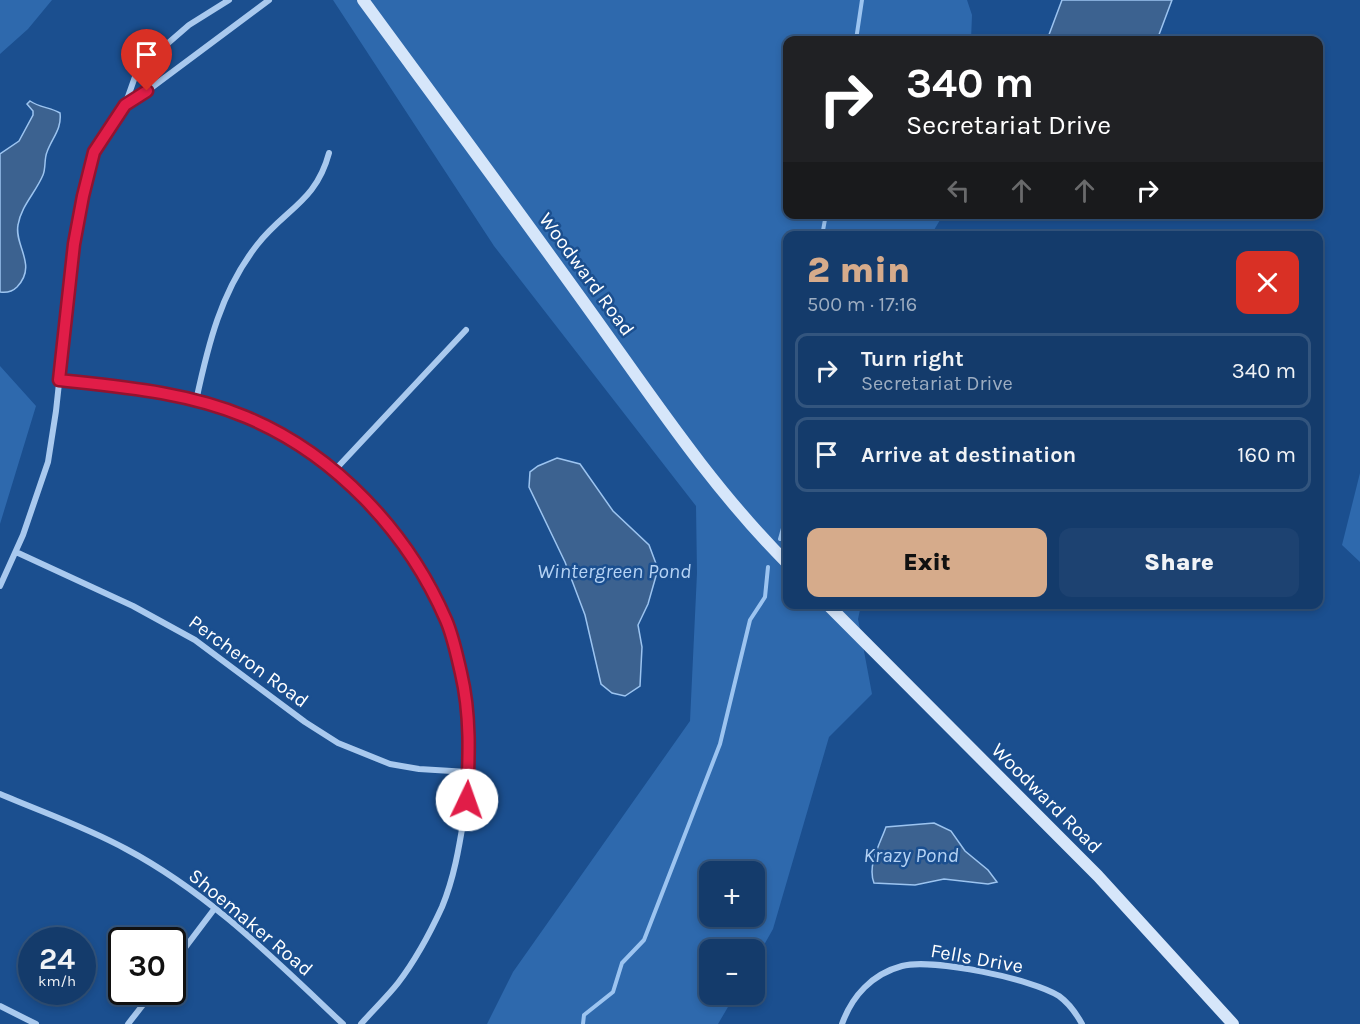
<!DOCTYPE html>
<meta charset="utf-8">
<style>
:root{--surface:#143b6b;--page:#1d4271;--text:#f1f3f6;--muted:#9dadc1;--line:#33557e;--accent:#d6ab8b}
body{margin:0;font-family:Karla,sans-serif;background:var(--page);color:var(--text);height:100vh;display:flex;flex-direction:column;font-size:22px;white-space:nowrap}
*{box-sizing:border-box;margin:0}
p{font-size:20px;color:var(--muted)}
.icon{flex:none;width:33px;height:33px;fill:none;stroke:currentColor;stroke-width:2;stroke-linecap:round;stroke-linejoin:round}
.map{position:relative;flex:1;overflow:hidden}
.panel{position:absolute;left:783px;top:231px;width:540px;height:378px;display:flex;flex-direction:column;background:var(--surface);border-radius:12px;box-shadow:0 3px 9px #0003,0 0 0 2px var(--line)}
.panel>*{flex:none}
.banner{position:absolute;left:783px;top:36px;width:540px;height:183px;border-radius:12px;box-shadow:0 3px 9px #0003,0 0 0 2px var(--line);background:#202124;color:#fff;overflow:hidden}
.controls{position:absolute;left:699px;top:861px;display:grid;gap:12px}
.controls a{display:grid;place-items:center;width:66px;height:66px;border-radius:12px;background:var(--surface);box-shadow:0 3px 9px #0003,0 0 0 2px var(--line);font-size:30px}
.speed{position:absolute;left:18px;top:927px;display:flex;gap:12px;font-size:30px;font-weight:700;text-align:center}
.speed>*{display:grid;place-content:center;width:78px;height:78px;border-radius:50%;background:var(--surface);box-shadow:0 3px 9px #0003,0 0 0 2px var(--line);line-height:1}
.speed small{font-size:15px;font-weight:400}
.speed .limit{border:3px solid #111;border-radius:9px;background:#fff;color:#111}
.pin{position:absolute;display:grid;place-items:center;width:51px;height:51px;color:#fff;margin:-62px -26px;border-radius:50% 50% 50% 0;rotate:-45deg;box-shadow:0 0 6px #0007}
.pin .icon{rotate:45deg}
.me{position:absolute;width:66px;margin:-33px;rotate:3deg;stroke-linejoin:round;filter:drop-shadow(0 0 4px #0008)}
.turn{display:flex;align-items:center;gap:21px;height:126px;padding:0 24px;font-size:27px}
.turn .icon{width:78px;height:78px;stroke-width:2.5}
.turn b{display:block;font-size:42px;line-height:51px}
.lanes{display:flex;align-items:center;height:57px;padding:0 24px;background:#0003;justify-content:center;gap:30px;direction:ltr}
.lanes .off{opacity:.35}
.round{display:grid;place-items:center;flex:none;width:63px;height:63px;border-radius:12px;background:var(--page)}
.headline{display:flex;align-items:center;justify-content:space-between;height:102px;padding:0 24px}
h1{font-size:36px;font-weight:800;line-height:45px;color:var(--accent)}
.cta{display:flex;gap:12px;margin-top:auto;padding:12px 24px}
.cta a{flex:1;height:69px;border-radius:12px;background:var(--accent);color:#111;font-size:24px;font-weight:800;line-height:69px;text-align:center}
.cta a+a{background:var(--page);color:var(--text)}
ul{padding:0;list-style:none}
li{display:flex;align-items:center;gap:18px;height:75px;margin:0 12px 9px;padding:0 12px;border:3px solid var(--line);border-radius:12px}
li div{flex:1}
li b{display:block;font-size:22px}
li em{font-style:normal}
.map>svg:first-child{display:block}
.green{fill:#2e69ad;fill-rule:evenodd}
.water{fill:#3c6290;stroke:#9cc4f0;stroke-width:1.5}
.lines{fill:none;stroke-linecap:round;stroke-linejoin:round}
.stream{stroke:#9cc4f0;stroke-width:4}
.street{stroke:#a9c9ee;stroke-width:6}
.secondary{stroke:#d6e6fa;stroke-width:12}
.route-casing{stroke:#92132f;stroke-width:15}
.route{stroke:#e11d48;stroke-width:10}
.labels{text-anchor:middle;stroke-width:5;stroke-linejoin:round;paint-order:stroke}
.street-label{font-size:20px;fill:#fff;stroke:#1b4f8f}
.water-label{font-size:21px;font-style:italic;fill:#b5d3f5;stroke:#1b4f8f}
</style>
<div class="map">
<svg width="1360" height="1024" viewBox="0 0 1360 1024">
<rect width="100%" height="100%" fill="#1b4f8f"/>
<path class="green" d="M0,0H52L28,29L0,54Z
M333,0H967L972,15L971,40H788V214L943,215L931,235L788,236V604L861,605L858,619L872,694L829,737L773,929L755,961L754,950H710V994L735,995L718,1024H487L513,972L690,721L697,573L696,506L494,246ZM710,872H754V916H710Z
M0,366L36,406L0,524Z
M1360,473V562L1342,545Z"/>
<path class="water" d="M1062,0H1172L1157,40H1047Z
M30,101C40,108 50,107 60,113C62,129 52,138 47,152C44,159 46,168 43,175C36,192 21,206 18,225C14,246 38,265 17,287C12,292 7,293 0,292V154L19,141L33,115V111L27,104Z
M557,458L580,464L613,511L649,545L658,569L648,604L638,625L642,647L640,686L625,696L612,693L601,684L585,615L565,562L529,487L530,472L538,466Z
M934,823L951,831L965,851L988,870L997,882L988,884L944,879L915,885L874,883C867,865 880,844 886,827Z"/>
<g class="lines">
<path class="stream" d="M856,40L862,0
M822,236L826,214
M780,539L788,510
M583,1024L584,1015L613,992L622,963L644,940L720,744L750,620L765,597L768,567"/>
<path class="street" d="M229,0L189,25L159,51L136,74L125,105L147,91L269,0
M59,380C134,389 215,394 282,434C346,471 398,527 432,593C437,602 443,612 447,622C470,683 474,753 464,817C459,848 454,878 442,907C431,931 414,962 398,983C387,997 373,1010 361,1024
M196,401C208,345 221,291 257,245C285,209 316,202 329,153
M334,471L466,330
M16,552L133,606L195,640L305,722L338,743L390,764L419,769L468,772
M0,586L23,535L48,462L56,411L74,244L83,196L95,152L125,105
M0,794C42,812 86,827 126,849C209,893 275,960 343,1024
M172,965L215,908
M0,1006L36,1024
M128,1024L153,992
M842,1024C852,996 872,974 902,966C932,958 1033,979 1059,996C1070,1004 1076,1013 1082,1024"/>
<path class="secondary" d="M363,0C440,105 517,209 593,315C654,400 713,489 788,564
M827,604L1098,876L1233,1024"/>
</g>
<g class="lines">
<defs>
<path id="route" d="M147,91L125,105L94,152L83,196L74,244L59,380C123,387 186,392 246,417C335,454 408,532 446,620C453,636 457,656 461,673C471,715 469,757 467,800"/>
</defs>
<use href="#route" class="route-casing"/>
<use href="#route" class="route"/>
</g>
<g class="labels">
<g class="street-label">
<text transform="translate(587 274) rotate(54)" y="7">Woodward Road</text>
<text transform="translate(249 661) rotate(36)" y="7">Percheron Road</text>
<text transform="translate(1047 798) rotate(45)" y="7">Woodward Road</text>
<text transform="translate(251 922) rotate(40)" y="7">Shoemaker Road</text>
<text transform="translate(977 958) rotate(10)" y="7">Fells Drive</text>
</g>
<g class="water-label">
<text x="614" y="578">Wintergreen Pond</text>
<text x="911" y="862">Krazy Pond</text>
</g>
</g>
</svg>
<div class="controls">
<a>+</a>
<a>−</a>
</div>
<div class="speed"><div>24<small>km/h</small></div><div class="limit">30</div></div>
<div class="pin" style="left:147px;top:91px;background:#d93025"><svg class="icon" aria-label="arrive" viewBox="0 0 24 24"><path d="M6 21V4h12l-3 4 3 4H6"/></svg></div>
<svg class="me" style="left:467px;top:800px" viewBox="-20 -20 40 40"><circle r="19" fill="#fff"/><path d="M0-13L10 11 0 6-10 11z" fill="#e11d48"/></svg>
<div class="banner">
<div class="turn"><svg class="icon" aria-label="right" viewBox="0 0 24 24"><path d="M7 20v-9h11M14 6l5 5-5 5"/></svg><div><b>340 m</b>Secretariat Drive</div></div>
<div class="lanes"><svg class="icon off" aria-label="left" viewBox="0 0 24 24"><path d="M17 20v-9H6M10 6l-5 5 5 5"/></svg><svg class="icon off" aria-label="ahead" viewBox="0 0 24 24"><path d="M12 20V5M6 11l6-6 6 6"/></svg><svg class="icon off" aria-label="ahead" viewBox="0 0 24 24"><path d="M12 20V5M6 11l6-6 6 6"/></svg><svg class="icon" aria-label="right" viewBox="0 0 24 24"><path d="M7 20v-9h11M14 6l5 5-5 5"/></svg></div>
</div>
<section class="panel">
<div class="headline"><div><h1>2 min</h1><p>500 m · 17:16</p></div><a class="round" style="background:#d93025;color:#fff"><svg class="icon" aria-label="close" viewBox="0 0 24 24"><path d="M6 6l12 12M18 6L6 18"/></svg></a></div>
<ul>
<li><svg class="icon" aria-label="right" viewBox="0 0 24 24"><path d="M7 20v-9h11M14 6l5 5-5 5"/></svg><div><b>Turn right</b><p>Secretariat Drive</p></div><em>340 m</em></li>
<li><svg class="icon" aria-label="arrive" viewBox="0 0 24 24"><path d="M6 21V4h12l-3 4 3 4H6"/></svg><div><b>Arrive at destination</b></div><em>160 m</em></li>
</ul>
<div class="cta"><a>Exit</a><a>Share</a></div>
</section>
</div>
